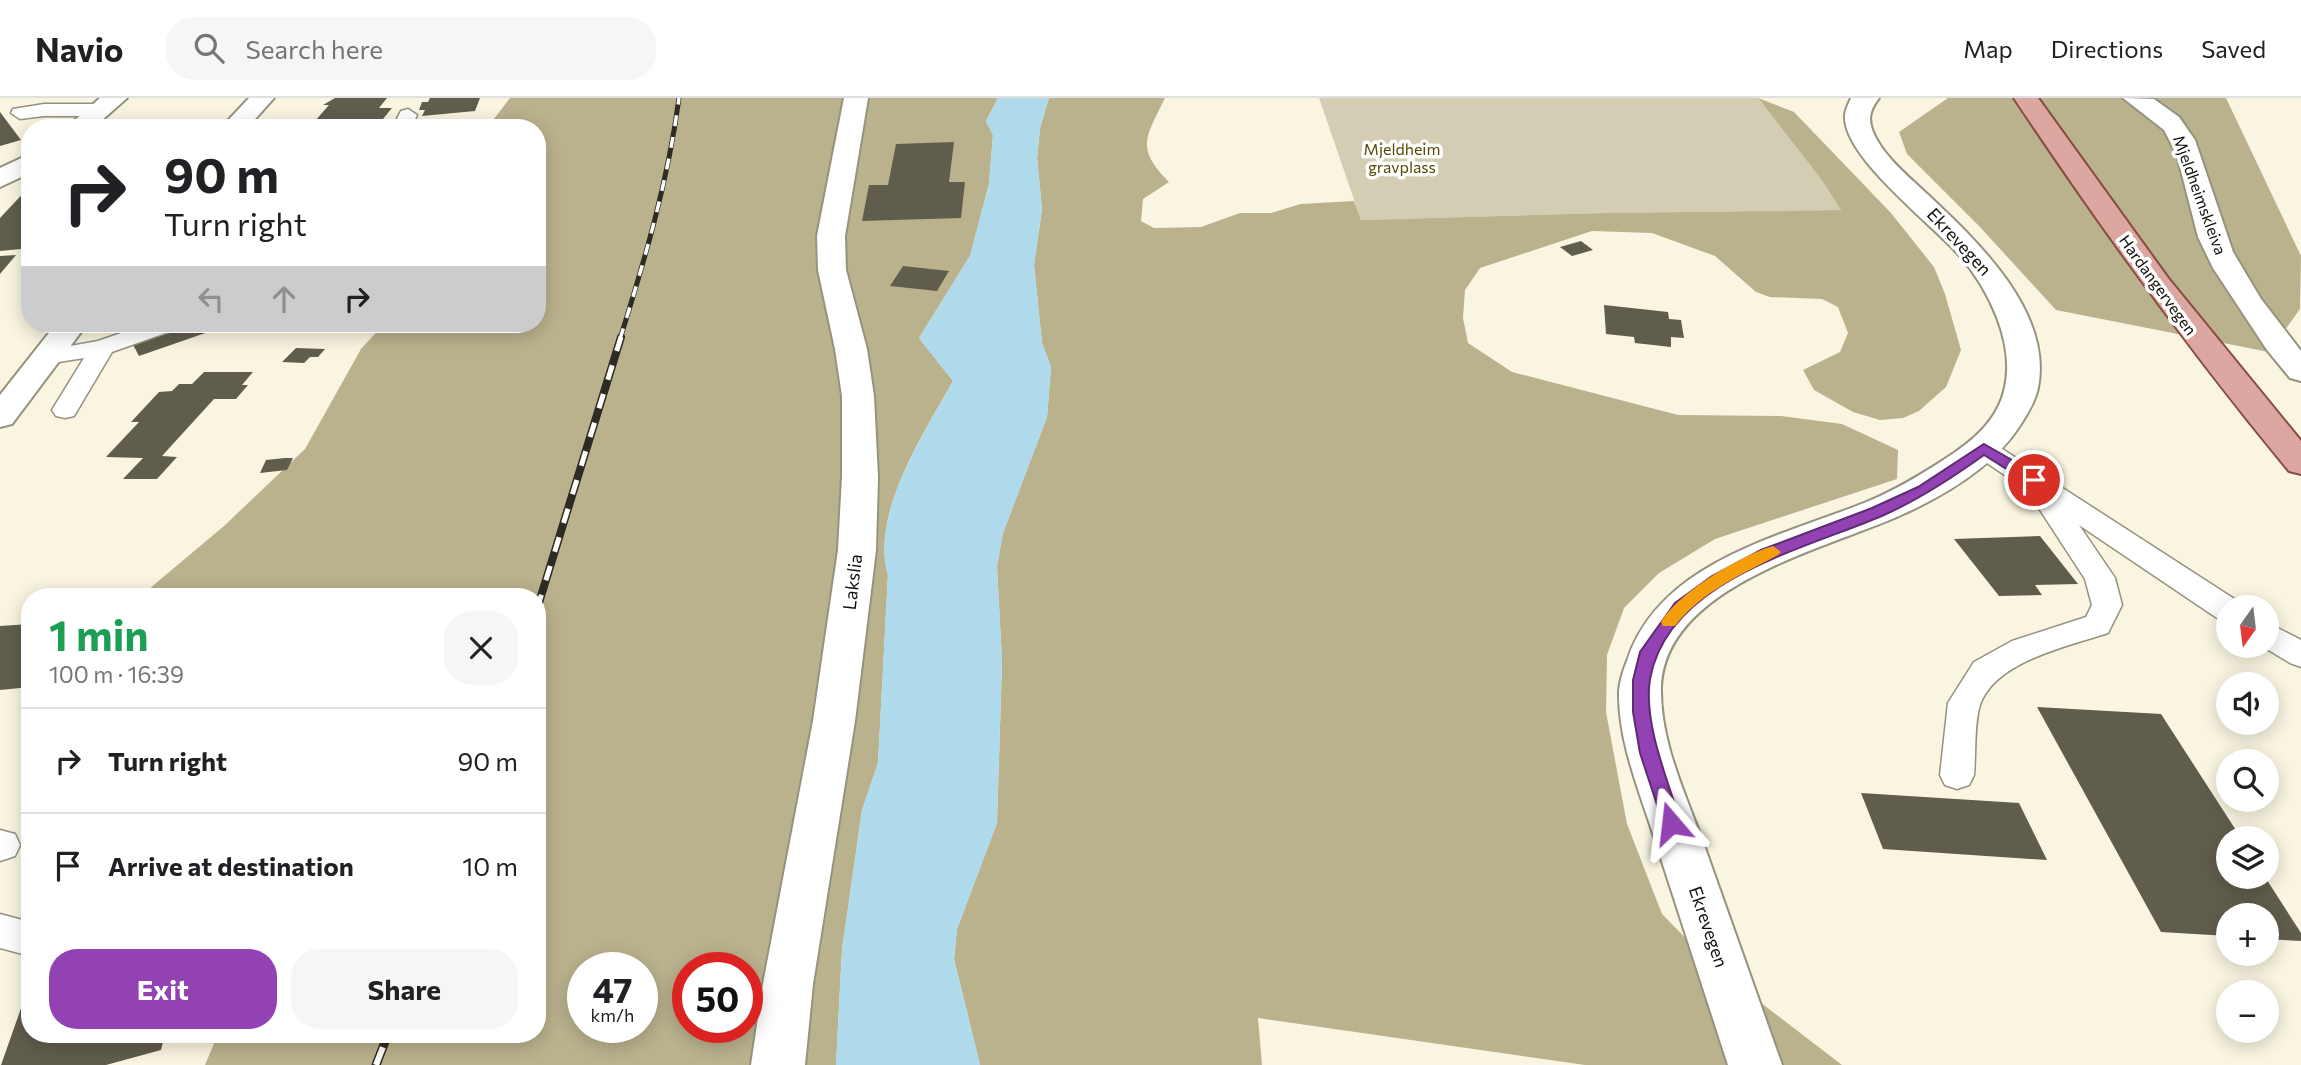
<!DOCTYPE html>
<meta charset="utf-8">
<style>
:root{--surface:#fff;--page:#f6f6f6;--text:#202124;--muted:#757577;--line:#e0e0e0;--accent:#9242b2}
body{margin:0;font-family:Commissioner,sans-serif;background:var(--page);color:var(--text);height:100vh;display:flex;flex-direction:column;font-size:26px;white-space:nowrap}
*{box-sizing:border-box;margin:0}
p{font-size:23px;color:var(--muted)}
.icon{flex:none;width:38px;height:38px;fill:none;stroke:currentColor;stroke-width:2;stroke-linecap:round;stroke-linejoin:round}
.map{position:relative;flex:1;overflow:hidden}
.details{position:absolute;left:21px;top:490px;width:525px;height:455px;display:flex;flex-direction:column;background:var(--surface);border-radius:28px;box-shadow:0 4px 18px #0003}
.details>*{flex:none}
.hud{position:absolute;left:21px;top:21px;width:525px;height:214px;border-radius:28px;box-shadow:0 4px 18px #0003;background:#fff;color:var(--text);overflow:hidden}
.needle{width:46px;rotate:194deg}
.tools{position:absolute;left:2216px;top:497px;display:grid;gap:14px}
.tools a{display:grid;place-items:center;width:63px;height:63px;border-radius:50%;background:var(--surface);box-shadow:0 4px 18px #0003;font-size:35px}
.speed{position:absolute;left:567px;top:854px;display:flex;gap:14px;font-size:35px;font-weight:700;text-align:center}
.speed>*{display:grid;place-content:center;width:91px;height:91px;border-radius:50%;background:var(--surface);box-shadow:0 4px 18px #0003;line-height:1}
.speed small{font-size:18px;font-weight:400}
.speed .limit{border:10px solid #d22;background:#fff;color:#111}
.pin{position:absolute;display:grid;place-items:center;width:60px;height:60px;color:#fff;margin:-30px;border:4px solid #fff;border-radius:50%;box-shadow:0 2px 7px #0007}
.me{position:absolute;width:77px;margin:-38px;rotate:343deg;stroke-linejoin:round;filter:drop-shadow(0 0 5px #0008)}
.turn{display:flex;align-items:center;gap:24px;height:147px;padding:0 28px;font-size:32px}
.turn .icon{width:91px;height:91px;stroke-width:2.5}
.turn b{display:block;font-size:49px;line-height:60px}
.lanes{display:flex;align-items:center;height:66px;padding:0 28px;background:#0003;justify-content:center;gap:35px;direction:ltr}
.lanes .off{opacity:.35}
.round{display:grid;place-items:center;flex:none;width:74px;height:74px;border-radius:28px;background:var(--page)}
.head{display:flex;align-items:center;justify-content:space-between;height:119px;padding:0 28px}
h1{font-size:42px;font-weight:700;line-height:52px;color:#1e9e55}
.action{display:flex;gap:14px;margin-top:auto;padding:14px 28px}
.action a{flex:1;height:80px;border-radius:28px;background:var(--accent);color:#fff;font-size:28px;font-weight:700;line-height:80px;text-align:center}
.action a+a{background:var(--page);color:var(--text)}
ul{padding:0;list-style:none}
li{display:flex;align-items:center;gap:21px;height:105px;padding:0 28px;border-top:2px solid var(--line)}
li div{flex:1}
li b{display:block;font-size:26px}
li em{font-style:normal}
header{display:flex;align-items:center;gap:42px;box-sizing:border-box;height:98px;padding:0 35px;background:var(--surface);border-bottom:2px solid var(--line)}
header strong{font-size:33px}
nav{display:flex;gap:38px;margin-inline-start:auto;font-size:24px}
.search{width:490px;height:63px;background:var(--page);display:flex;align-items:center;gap:18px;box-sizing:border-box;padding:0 24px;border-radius:28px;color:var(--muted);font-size:26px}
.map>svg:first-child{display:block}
.green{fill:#d3cdb3}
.forest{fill:#bab28d;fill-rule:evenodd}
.water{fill:#afdaec}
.building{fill:#615d4d}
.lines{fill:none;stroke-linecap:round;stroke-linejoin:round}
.lane-casing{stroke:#95927f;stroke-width:3}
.street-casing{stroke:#95927f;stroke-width:4}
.secondary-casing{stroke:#95927f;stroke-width:4}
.primary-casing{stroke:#864c42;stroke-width:4}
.lane{fill:#fff;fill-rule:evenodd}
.street{fill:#fff;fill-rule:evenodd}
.secondary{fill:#fff;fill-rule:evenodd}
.primary{fill:#dca7a0;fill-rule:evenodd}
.rail-far2-casing{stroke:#2d2b23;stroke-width:5}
.rail-far1-casing{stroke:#2d2b23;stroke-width:8}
.rail-casing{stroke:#2d2b23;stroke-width:9}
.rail-far2{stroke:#fff;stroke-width:3.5;stroke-dasharray:11;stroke-linecap:butt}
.rail-far1{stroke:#fff;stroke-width:5;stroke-dasharray:15;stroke-linecap:butt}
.rail{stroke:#fff;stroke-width:6;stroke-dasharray:19;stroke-linecap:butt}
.route{fill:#9242b2;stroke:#5f2b74;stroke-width:2}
.slow{fill:#f59e0b}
.labels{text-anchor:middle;stroke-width:7;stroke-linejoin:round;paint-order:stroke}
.far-park-label{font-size:16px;fill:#554804;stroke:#fff}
.far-street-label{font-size:16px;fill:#110f09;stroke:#fff}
.street-label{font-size:18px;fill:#110f09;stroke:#fff}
</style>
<header>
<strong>Navio</strong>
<div class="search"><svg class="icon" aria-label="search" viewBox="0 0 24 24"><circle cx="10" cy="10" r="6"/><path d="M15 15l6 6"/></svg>Search here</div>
<nav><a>Map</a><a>Directions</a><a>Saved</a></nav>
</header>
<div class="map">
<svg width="2301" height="967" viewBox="0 0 2301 967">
<rect width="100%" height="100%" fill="#f9f5e1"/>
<path class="green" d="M1319,0H1758L1821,81L1841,112L1605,115L1361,122Z"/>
<path class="forest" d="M510,0H998L986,23L993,37L989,86L970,158L919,240L953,283C924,335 870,416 888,477L878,665L862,712L842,852L836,967H205L218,936H537V499H271L149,491L224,428L305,351L361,251L384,226H537V30H487ZM583,870H642V929H583ZM688,870H747V929H688Z
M1049,0H1165C1147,38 1134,49 1169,84L1143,101L1141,123L1154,130L1201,129L1240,115H1271L1301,106L1354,103L1361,122L1605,115L1841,112L1821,81L1758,0L1794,14L1891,115L1934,169L1945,196L1961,252L1946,289L1919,313L1903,320L1880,322L1853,314L1814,292L1803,272L1840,254L1848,235L1838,209L1822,201L1770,199L1756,194L1715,158L1652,135L1592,133L1480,170L1465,192L1463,220L1468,245L1512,274L1678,317L1781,318L1842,326L1898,352L1897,381L1715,441L1659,475L1624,510L1607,557L1606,614L1627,726L1662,816L1713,868L1842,967H1585L1258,920L1262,967H980L954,861L957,831L997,725L1002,564L997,468L1003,435L1047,319L1051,269L1042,245L1034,167L1042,111L1037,60L1040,30Z
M1948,0H2226L2301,158L2300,211L2269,254L2056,212L1979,128L1907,56L1899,34Z"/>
<path class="water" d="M998,0H1049L1040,30L1037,60L1042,111L1034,167L1042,245L1051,269L1047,319L1003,435L997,468L1002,564L997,725L957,831L954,861L980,967H836L842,852L862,712L878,665L888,477C870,416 924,336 953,283L919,240L970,158L989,86L993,37L986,23Z"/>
<path class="building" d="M335,0H387L379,10H392L383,21L370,22L364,30H303L308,24L315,23L329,7H323Z
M430,0H480L475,13L422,18L425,12H419L422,4H428Z
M0,14L21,42L0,48Z
M954,44L949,84H965L961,120L862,123L869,87H888L896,46Z
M30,88V142L21,151L0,153V120Z
M1581,143L1593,152L1572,158L1560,149Z
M16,157L0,176V158Z
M903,168L949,173L937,193L890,188Z
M1604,207L1668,214L1669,221L1681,222L1684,240L1671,239V249L1635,245L1634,239L1606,236Z
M181,226H210L214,232L139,258L131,243Z
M296,250L325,251L318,259H310L304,265L282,264Z
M204,274H253L242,287H248L236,301H214L162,358L177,359L157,381H123L143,360L106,359L139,324H131L159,294L172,293L179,286H192Z
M285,360H293L287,372L260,375L266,362Z
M2040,438L2078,486L2035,487L2042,497L1999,498L1954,441Z
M30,526V589L0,592V528Z
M2037,609L2161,616L2241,740H2228V779H2265L2301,835V843L2266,841V817H2228V838L2161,834Z
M1861,695L2019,705L2047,762L1883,751Z
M30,897V936H165L161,952L106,967H1L25,899Z"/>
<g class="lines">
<defs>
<path id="lane" d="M44,6H100L109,12L100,18H44L20,21L11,15L13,11Z
M408,11L417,17L411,30H392L401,13Z
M147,226H181L177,231L112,254L74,318L65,320L56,318L52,312L84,260L46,266L37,264L34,259L37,254L98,243Z
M1984,343L1993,345L2239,504L2242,509H2228V523L2217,520L2079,427L2115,480L2122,507L2108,535C2069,548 1995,563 1980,607C1974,625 1976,657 1974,677L1969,687L1957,691L1945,687L1940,677L1948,605L1974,564L2012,543L2086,519L2092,507L2085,481L2027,392L1975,357L1971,351L1975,345Z
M2266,524L2301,542V569L2290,565L2262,548H2266Z
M0,732L15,736L20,747L15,758L0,763Z
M0,816L30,824V858L0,850Z"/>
<path id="street" d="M100,0H127L93,30H66Z
M844,0H868L845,138L846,172L867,251L874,298L878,379L876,452L855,623L813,886L805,967H751L763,886L813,623L838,452L842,379V298L835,251L818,172L817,138Z
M30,56V75L0,89V70Z"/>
<path id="secondary" d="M249,0H274L247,30H221Z
M1851,0H1879C1871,11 1867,19 1873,34C1883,58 1908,78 1926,95C1976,142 2053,213 2038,290C2035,304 2027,317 2019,329C1992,370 1944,398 1899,418C1825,451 1664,488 1661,590C1660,644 1686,697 1704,747C1730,820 1756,894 1782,967H1728C1704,893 1680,819 1656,745C1641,697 1618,645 1619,593C1620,582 1623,573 1627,563C1659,464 1779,439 1864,405C1892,394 1917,379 1942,363C1970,345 1998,324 2005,289C2015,244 1988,190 1959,157C1932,126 1843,59 1845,18C1845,12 1849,5 1851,0Z
M2123,0L2154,1L2179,19L2195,42L2233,154L2261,201L2301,253V283L2290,280L2267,252L2213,170L2198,139L2177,57L2164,32Z
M56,226H87L12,326L0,329V297Z"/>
<path id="primary" d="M2014,0H2038L2168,180L2301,343V376L2289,373C2190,253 2100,129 2014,0Z"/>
</defs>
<use href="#lane" class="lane-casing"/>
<use href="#street" class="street-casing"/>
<use href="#secondary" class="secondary-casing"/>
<use href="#primary" class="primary-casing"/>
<use href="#lane" class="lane"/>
<use href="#street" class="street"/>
<use href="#secondary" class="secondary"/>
<use href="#primary" class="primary"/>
<defs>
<path id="rail-far2" d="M620,241C645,161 668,83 679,0"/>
<path id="rail-far1" d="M537,511L621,239"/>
<path id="rail" d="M376,967L388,936"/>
</defs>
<use href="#rail-far2" class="rail-far2-casing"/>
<use href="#rail-far1" class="rail-far1-casing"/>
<use href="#rail" class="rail-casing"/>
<use href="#rail-far2" class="rail-far2"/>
<use href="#rail-far1" class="rail-far1"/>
<use href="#rail" class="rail"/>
</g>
<path class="route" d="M1984,346L2040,378L2042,382L2040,385H2029L1984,357C1952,380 1920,401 1884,417C1806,451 1668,481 1650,581C1643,625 1668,683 1681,725L1678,731L1671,733L1665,731L1640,655L1633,614V582L1640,554L1675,505L1712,478L1761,452L1872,410L1918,389Z"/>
<path class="slow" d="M1773,448L1781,454L1778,457C1741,477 1701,494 1675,528H1663L1661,524C1678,495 1741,457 1773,448Z"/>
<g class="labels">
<g class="far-park-label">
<text x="1402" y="57">Mjeldheim<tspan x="1402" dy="18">gravplass</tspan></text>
</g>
<g class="far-street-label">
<text transform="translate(2200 97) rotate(70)" y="6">Mjeldheimskleiva</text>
<text transform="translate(2158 187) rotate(54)" y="6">Hardangervegen</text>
</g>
<g class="street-label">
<text transform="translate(1959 144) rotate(47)" y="6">Ekrevegen</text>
<text transform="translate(853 484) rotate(-83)" y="6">Lakslia</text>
<text transform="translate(1708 829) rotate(71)" y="6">Ekrevegen</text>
</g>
</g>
</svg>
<div class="tools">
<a><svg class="needle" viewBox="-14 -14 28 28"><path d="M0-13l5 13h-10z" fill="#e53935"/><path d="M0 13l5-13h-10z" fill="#757577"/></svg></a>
<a><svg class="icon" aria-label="sound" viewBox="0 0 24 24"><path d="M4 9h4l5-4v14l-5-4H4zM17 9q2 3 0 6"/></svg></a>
<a><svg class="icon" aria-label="search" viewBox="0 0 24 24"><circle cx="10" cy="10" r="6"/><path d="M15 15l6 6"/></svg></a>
<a><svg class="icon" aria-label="layers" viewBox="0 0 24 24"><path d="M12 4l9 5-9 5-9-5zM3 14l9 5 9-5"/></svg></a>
<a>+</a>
<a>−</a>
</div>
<div class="speed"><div>47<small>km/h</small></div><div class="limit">50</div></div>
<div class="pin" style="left:2034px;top:382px;background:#d93025"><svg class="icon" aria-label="arrive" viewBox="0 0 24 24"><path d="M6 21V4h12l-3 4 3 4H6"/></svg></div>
<svg class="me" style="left:1671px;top:725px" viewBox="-20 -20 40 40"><path d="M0-17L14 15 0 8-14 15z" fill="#9242b2" stroke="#fff" stroke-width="4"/></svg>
<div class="hud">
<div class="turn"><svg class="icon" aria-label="right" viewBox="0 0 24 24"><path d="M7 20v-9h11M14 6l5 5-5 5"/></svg><div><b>90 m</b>Turn right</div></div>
<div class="lanes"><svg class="icon off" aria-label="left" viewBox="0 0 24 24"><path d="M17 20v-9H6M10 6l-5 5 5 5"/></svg><svg class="icon off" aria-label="ahead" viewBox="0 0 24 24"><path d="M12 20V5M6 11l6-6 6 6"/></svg><svg class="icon" aria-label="right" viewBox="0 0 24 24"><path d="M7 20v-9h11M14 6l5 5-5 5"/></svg></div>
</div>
<section class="details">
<div class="head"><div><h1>1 min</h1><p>100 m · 16:39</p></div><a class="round"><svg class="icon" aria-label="close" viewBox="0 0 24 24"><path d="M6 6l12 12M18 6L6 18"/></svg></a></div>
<ul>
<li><svg class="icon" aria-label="right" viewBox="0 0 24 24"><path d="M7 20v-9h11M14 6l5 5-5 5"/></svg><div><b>Turn right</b></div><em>90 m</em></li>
<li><svg class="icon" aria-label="arrive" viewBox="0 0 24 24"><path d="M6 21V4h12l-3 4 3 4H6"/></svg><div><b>Arrive at destination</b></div><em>10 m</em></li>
</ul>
<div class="action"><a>Exit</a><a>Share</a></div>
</section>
</div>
